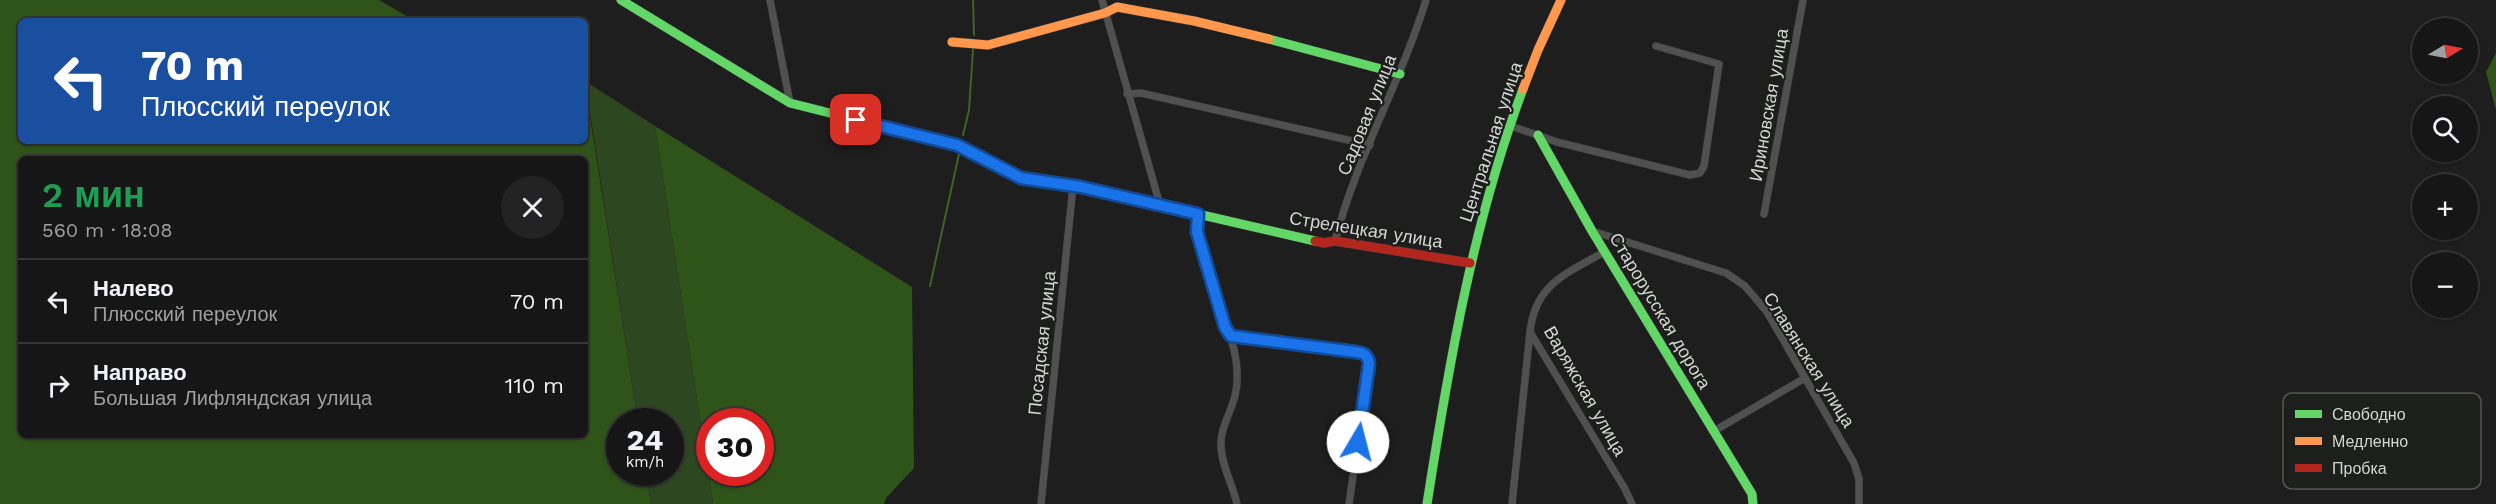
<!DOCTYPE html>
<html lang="ru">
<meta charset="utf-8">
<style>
:root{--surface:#161616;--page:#232323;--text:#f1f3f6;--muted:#9e9fa1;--line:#353535}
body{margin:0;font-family:"Work Sans",sans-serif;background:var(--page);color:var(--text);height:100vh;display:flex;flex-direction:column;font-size:22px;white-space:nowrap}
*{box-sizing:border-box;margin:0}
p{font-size:20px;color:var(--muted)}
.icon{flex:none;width:33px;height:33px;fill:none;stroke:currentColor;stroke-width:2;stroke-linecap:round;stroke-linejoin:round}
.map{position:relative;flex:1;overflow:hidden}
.panel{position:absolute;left:18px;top:156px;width:570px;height:282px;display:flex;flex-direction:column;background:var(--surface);border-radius:9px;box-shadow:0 2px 4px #0004,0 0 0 2px var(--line)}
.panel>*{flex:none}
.guide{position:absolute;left:18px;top:18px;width:570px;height:126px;border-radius:9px;box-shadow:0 2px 4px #0004,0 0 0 2px var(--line);background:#1a4fa0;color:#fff;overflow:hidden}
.needle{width:39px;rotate:80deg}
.fabs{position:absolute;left:2412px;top:18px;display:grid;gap:12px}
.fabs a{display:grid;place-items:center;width:66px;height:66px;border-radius:50%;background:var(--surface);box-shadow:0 2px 4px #0004,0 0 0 2px var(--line);font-size:30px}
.speed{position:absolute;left:606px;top:408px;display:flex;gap:12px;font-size:30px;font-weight:700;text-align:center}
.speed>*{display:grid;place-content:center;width:78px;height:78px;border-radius:50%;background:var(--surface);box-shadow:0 2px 4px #0004,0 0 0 2px var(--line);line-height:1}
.speed small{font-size:15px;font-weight:400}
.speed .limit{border:9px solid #d22;background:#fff;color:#111}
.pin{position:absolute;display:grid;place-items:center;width:51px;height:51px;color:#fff;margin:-26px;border-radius:12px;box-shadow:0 3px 9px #0006}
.me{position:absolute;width:66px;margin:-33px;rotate:8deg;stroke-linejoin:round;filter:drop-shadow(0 0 4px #0008)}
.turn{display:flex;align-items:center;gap:21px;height:126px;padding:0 24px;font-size:27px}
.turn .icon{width:78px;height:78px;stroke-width:2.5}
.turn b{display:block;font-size:42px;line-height:51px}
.round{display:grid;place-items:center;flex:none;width:63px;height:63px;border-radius:32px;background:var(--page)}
.overview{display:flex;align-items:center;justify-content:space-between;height:102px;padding:0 24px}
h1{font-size:36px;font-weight:600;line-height:45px;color:#1e9e55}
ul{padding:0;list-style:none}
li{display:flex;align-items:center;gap:18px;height:84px;padding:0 24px;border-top:2px solid var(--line)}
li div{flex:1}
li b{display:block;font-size:22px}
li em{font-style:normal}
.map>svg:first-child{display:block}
.green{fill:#2d4720}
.forest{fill:#2f5419;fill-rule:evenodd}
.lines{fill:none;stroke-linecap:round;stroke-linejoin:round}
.stream{stroke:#3c6426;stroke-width:2}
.street-casing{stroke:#383938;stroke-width:8}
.fast-casing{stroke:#383938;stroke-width:10}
.slow-casing{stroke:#383938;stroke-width:10}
.jam-casing{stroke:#383938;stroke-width:10}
.street{stroke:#4f504f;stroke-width:7}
.fast{stroke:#63d668;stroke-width:9}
.slow{stroke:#ff974d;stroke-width:9}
.jam{stroke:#b3261e;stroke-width:9}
.route-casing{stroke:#114b97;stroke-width:15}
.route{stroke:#1a73e8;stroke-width:10}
.labels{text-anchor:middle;stroke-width:4.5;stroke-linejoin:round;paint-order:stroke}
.street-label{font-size:18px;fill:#d4d5d4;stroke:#1d1f1c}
.key{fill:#1d1f1c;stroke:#545653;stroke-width:1.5}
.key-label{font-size:16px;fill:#d4d5d4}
</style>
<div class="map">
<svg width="2496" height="504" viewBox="0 0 2496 504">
<rect width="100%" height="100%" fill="#1d1e1d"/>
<path class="green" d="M585,81L655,126L713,504H651L646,473L670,472V422L638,421Z"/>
<path class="forest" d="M0,0H379L415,21H21V141H585V86L638,421L620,422V472L646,473L651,504H0ZM21,159H585V435H21Z
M2496,53V110L2486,72Z
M655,126L912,287L914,468L886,498L884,504H713ZM710,422H760V472H710Z"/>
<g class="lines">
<path class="stream" d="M973,0L974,35
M963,135L969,110L973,49
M930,286L959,154"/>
<defs>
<path id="street" d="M770,0L790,103
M1102,0L1160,205
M1127,94L1141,93L1370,145
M1511,126L1557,142L1690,175L1700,173L1704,166L1719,64L1656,46
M1198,214L1197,232L1225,327C1236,344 1240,376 1235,396C1231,412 1220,429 1221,445C1221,465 1233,485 1237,504
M1764,214L1803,0
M1592,231L1726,273L1745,286L1767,312L1854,463L1859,479V504
M1335,241C1356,158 1401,82 1426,0
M1604,252C1566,274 1535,284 1530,332L1625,489L1632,504
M1231,336L1356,352C1364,353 1368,355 1369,364L1349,504
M1714,431L1805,378
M1041,504L1073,186
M1512,504L1530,332"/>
<path id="fast" d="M621,0L790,103L957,145L1021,178L1081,187L1315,241
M1269,39L1400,74
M1538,135L1592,231L1752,494L1753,504
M1427,504C1449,363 1473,223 1523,89"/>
<path id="slow" d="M952,42L988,45L1105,13L1117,7L1194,21L1269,39
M1523,89L1538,50L1561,0"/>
<path id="jam" d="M1315,241L1324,243L1335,241L1470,263"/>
</defs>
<use href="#street" class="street-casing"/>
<use href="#fast" class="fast-casing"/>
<use href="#slow" class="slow-casing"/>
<use href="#jam" class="jam-casing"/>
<use href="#street" class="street"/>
<use href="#fast" class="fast"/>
<use href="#slow" class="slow"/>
<use href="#jam" class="jam"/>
</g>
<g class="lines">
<defs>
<path id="route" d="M856,120L957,145L1021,178L1081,187L1198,214L1197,232L1225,327L1231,336L1356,352C1364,353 1368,355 1369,364L1358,442"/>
</defs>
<use href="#route" class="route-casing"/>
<use href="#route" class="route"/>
</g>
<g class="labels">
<g class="street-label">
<text transform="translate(1769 105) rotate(-80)" y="6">Ириновская улица</text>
<text transform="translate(1367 115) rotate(-68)" y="6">Садовая улица</text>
<text transform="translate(1491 142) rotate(-72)" y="6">Центральная улица</text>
<text transform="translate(1366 230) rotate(9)" y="6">Стрелецкая улица</text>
<text transform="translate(1660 311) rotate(59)" y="6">Старорусская дорога</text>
<text transform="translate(1042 343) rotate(-84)" y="6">Посадская улица</text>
<text transform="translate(1809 360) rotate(58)" y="6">Славянская улица</text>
<text transform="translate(1585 391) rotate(60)" y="6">Варяжская улица</text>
</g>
</g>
<rect x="2283" y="393" width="198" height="96" rx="9" class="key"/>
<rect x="2295" y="410" width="27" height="8" fill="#63d668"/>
<rect x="2295" y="437" width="27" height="8" fill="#ff974d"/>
<rect x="2295" y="464" width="27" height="8" fill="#b3261e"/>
<g class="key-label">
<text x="2332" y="420">Свободно</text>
<text x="2332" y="447">Медленно</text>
<text x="2332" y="474">Пробка</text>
</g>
</svg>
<div class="fabs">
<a><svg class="needle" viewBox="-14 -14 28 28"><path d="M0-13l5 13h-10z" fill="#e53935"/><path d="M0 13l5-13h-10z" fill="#9e9fa1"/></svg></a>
<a><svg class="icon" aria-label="search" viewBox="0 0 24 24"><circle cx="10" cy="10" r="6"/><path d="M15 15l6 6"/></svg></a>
<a>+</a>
<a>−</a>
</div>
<div class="speed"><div>24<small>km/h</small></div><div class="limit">30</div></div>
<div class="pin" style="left:856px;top:120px;background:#d93025"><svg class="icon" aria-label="arrive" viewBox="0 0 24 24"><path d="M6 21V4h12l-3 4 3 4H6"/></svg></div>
<svg class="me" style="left:1358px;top:442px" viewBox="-20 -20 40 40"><circle r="19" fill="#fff"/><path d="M0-13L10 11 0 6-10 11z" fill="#1a73e8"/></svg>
<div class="guide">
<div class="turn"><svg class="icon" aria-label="left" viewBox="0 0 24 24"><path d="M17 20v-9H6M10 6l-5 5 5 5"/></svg><div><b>70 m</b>Плюсский переулок</div></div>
</div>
<section class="panel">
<div class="overview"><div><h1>2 мин</h1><p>560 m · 18:08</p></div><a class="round"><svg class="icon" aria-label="close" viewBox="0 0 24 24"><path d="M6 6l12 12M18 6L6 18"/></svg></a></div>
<ul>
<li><svg class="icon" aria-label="left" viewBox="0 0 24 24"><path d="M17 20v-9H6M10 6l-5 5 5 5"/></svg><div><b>Налево</b><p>Плюсский переулок</p></div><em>70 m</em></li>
<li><svg class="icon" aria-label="right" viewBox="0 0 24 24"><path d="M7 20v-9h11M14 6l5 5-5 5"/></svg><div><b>Направо</b><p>Большая Лифляндская улица</p></div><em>110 m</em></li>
</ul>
</section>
</div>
